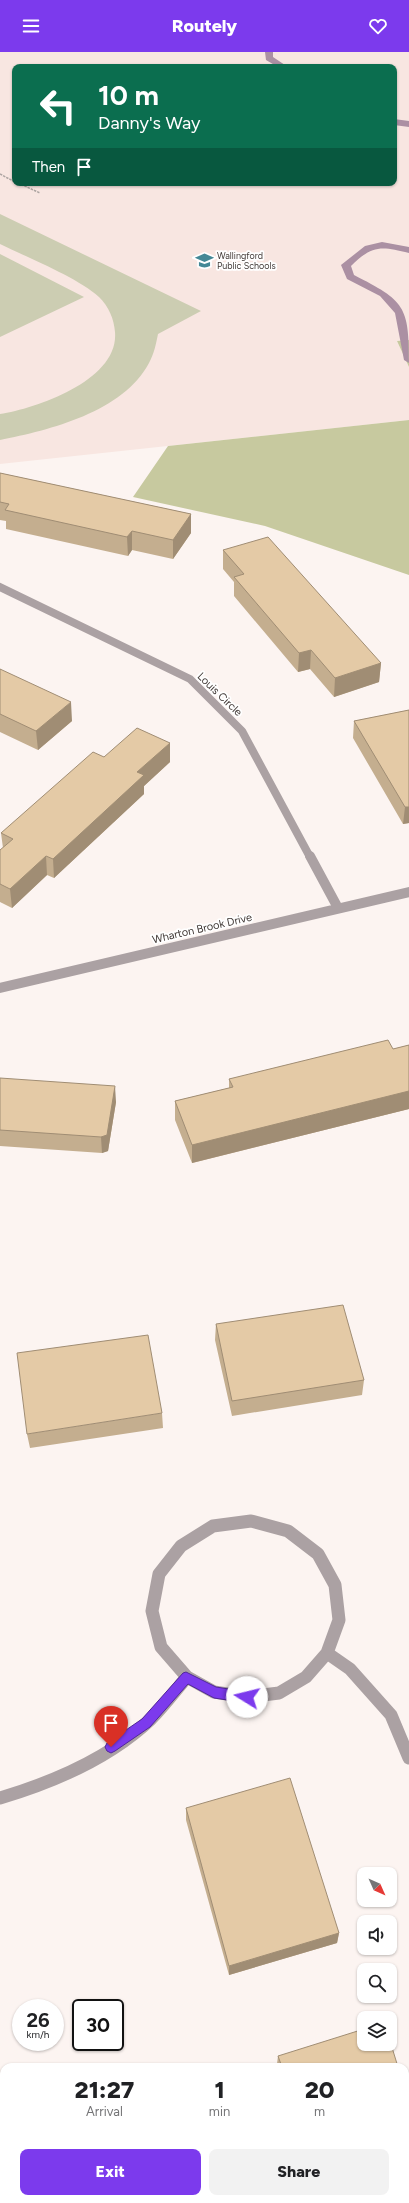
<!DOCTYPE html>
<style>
:root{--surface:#fff;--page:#f2f2f2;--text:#202124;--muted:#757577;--accent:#7c3aed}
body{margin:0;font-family:Figtree,sans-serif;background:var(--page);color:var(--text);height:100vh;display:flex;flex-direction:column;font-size:15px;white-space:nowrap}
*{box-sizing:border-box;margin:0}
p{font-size:13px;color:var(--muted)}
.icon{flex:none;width:22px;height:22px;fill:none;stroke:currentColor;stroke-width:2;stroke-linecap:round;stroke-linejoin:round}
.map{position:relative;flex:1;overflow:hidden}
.panel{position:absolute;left:0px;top:2011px;width:409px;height:140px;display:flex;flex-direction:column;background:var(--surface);border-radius:12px 12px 0 0;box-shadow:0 1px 3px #0004}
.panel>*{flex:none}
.hud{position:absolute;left:12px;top:12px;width:385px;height:122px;border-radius:8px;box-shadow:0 1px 3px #0004;background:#0b6e4f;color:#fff;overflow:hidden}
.needle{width:26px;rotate:135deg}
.buttons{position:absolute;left:357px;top:1815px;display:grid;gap:8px}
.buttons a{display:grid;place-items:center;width:40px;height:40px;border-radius:8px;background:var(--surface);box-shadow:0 1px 3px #0004;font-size:20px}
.speed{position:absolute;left:12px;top:1947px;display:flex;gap:8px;font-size:20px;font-weight:700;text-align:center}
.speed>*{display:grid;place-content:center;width:52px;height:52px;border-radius:50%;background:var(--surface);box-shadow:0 1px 3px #0004;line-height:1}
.speed small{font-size:10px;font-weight:400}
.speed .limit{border:2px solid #111;border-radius:6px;background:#fff;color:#111}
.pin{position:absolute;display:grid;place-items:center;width:34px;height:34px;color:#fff;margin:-41px -17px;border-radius:50% 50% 50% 0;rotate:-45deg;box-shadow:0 0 4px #0007}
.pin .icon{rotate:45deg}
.me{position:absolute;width:44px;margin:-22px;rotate:279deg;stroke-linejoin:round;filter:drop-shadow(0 0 3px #0008)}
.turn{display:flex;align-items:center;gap:14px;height:84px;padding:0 20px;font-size:18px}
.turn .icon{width:52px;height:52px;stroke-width:2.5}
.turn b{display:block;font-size:28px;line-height:34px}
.then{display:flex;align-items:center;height:38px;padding:0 20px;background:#0003;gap:8px;font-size:15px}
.eta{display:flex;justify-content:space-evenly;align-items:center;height:68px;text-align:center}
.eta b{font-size:24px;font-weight:800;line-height:28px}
.primary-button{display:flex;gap:8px;margin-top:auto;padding:8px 20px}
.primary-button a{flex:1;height:46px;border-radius:8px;background:var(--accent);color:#fff;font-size:16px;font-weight:800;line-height:46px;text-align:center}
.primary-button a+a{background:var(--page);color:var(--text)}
header{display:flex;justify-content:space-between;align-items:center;height:52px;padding:0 20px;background:var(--accent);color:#fff;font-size:18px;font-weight:800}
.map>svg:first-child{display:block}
.built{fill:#f8e6e1;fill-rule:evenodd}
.green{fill:#cccdb2}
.forest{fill:#c7c99f}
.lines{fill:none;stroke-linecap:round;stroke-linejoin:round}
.stream{fill:#ab90a3;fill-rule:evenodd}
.path{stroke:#ada5a2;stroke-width:1.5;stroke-dasharray:2.5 1;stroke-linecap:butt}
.street-far2{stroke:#aba1a3;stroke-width:8}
.street-far1{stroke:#aba1a3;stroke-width:10}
.street{stroke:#aba1a3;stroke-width:13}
.wall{fill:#c4ae8f}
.shaded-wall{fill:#a08d74}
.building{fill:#e4caa6;stroke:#a08d74}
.route{fill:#7c3aed;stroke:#51269a}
.labels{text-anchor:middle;stroke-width:3.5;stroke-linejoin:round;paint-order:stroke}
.far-poi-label{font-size:9px;fill:#413936;stroke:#fff;text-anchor:start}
.street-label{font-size:11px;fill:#413936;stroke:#fff}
</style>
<header><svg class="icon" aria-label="menu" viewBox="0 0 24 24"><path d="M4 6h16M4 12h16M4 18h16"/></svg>Routely<svg class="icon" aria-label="heart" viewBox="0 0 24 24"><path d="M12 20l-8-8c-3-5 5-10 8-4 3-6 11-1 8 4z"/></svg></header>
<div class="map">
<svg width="409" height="2151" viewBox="0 0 409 2151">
<rect width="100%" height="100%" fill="#fcf4f1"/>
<path class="built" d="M0,0H409V288L397,289L409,315V368L0,412ZM15,15H394V131H15Z"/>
<path class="green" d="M0,162L201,259L158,282C156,292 154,302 149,311C123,360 50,378 0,388V362C37,356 119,328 115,280C114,267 109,255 99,245C77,225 28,206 0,192Z
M0,202L84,245L0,285Z"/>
<path class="forest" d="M409,288V315L397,289Z
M409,368V523L265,474L133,445L168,394Z"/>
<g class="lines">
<path class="stream" d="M265,0H273V5L288,15H278L266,8Z
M394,67L409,69V75L394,73Z
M382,190L409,195V201C381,194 372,193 351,214L354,223C405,249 409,254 409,311L404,308L395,261L380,244L347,227L341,213L365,194Z"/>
<path class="path" d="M0,122L15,130
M18,131L40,141"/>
<path class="street-far2" d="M0,535L190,627L242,679L310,805"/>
<path class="street-far1" d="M310,804L338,856
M0,936L409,840"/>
<path class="street" d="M251,1469L288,1479L318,1502L335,1533L339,1568L327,1601L306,1625L279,1641L247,1645L214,1640L187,1625L161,1595L152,1559L159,1522L181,1494L213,1474Z
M327,1601L350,1617L391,1663L409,1706
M0,1746C54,1730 110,1706 151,1667C164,1654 175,1639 187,1625"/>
</g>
<path class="wall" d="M0,421L191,462V481L173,507L132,498L128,504L6,477V469L0,468Z
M223,498L381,611L379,630L334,645L310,617L298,620L234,544V530L223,517Z
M0,617L72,669L38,698L0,680Z
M409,658V771L403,772L353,686L354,669Z
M170,691V710L144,734V742L54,826L47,823L12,856L0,850V798L3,796L1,781L104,705Z
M409,993V1057L192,1111L175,1068V1049L229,1036V1027L393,997Z
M0,1026L116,1050L108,1099L102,1101L0,1094Z
M216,1272L364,1328L362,1343L232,1364L215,1288Z
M162,1361L163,1376L30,1396L27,1382Z
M186,1756L339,1881L337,1891L229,1923L186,1768Z
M278,2004L398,2015H278L277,2012Z
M315,2147H405L409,2151H317Z"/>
<path class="shaded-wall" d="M191,462V481L173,507V488Z
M132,479V498L128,504L127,485Z
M311,598L310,617L298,620L299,601Z
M381,611L379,630L334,645L335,626Z
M71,650L72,669L38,698L36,679Z
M170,691V710L144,734V742L54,826L53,807L137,720Z
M405,755H409V771L403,772Z
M46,804L47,823L12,856L10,837Z
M115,1034L116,1050L108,1099L102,1101L101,1085Z
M409,1039V1057L192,1111V1093Z
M339,1881L337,1891L229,1923V1914Z"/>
<path class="building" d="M0,421L191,462L173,488L132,479L127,485L5,458L9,452L0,450Z
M268,485L381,611L335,626L311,598L299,601L234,525L244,522L223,498Z
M0,617L71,650L36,679L0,662Z
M409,658V755H405L354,669Z
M137,676L170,691L137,720L144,723L53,807L46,804L10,837L0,832V798L13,787L1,781L93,700L104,705Z
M388,988L393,997L409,993V1039L192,1093L175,1049L233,1035L229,1027Z
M0,1026L115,1034L107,1083L101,1085L0,1078Z
M343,1253L364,1328L232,1349L216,1272Z
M148,1283L162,1361L27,1382L17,1301Z
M290,1726L339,1881L229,1914L186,1756Z
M364,1977V1992H390V1989L398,2015H282L278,2004Z
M405,2036L409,2049V2151H320L319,2147H405Z"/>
<path class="route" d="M186,1620L216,1635L247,1640L251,1641L252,1645L251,1649L247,1651L214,1646L188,1632L150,1675L115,1699L111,1701L107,1699L105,1695L107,1691L142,1667L183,1621Z"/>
<defs>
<symbol id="school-bare" viewBox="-9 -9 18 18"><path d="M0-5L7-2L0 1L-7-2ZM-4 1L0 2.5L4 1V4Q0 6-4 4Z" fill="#448896" stroke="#fff" stroke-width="2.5" paint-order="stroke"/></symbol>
</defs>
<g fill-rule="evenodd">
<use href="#school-bare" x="192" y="196" width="25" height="25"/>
</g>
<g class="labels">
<g class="far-poi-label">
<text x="217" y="207">Wallingford<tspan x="217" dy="10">Public Schools</tspan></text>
</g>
<g class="street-label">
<text transform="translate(220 642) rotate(44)" y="4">Louis Circle</text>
<text transform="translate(202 876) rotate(-13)" y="4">Wharton Brook Drive</text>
</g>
</g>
</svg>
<div class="buttons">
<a><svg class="needle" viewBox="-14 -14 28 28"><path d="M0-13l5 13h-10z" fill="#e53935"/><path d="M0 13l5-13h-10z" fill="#757577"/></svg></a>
<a><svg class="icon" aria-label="sound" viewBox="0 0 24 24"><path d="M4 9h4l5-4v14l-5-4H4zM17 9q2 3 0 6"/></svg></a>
<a><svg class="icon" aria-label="search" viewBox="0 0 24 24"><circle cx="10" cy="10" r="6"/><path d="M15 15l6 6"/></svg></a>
<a><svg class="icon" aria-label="layers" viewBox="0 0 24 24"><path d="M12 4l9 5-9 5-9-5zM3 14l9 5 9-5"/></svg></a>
</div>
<div class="speed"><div>26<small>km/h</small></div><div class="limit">30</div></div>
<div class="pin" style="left:111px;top:1695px;background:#d93025"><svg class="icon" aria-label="arrive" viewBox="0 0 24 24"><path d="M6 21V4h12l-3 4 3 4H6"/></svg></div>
<svg class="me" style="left:247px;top:1645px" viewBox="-20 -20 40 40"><circle r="19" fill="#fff"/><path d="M0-13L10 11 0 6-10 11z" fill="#7c3aed"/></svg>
<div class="hud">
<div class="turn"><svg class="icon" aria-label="left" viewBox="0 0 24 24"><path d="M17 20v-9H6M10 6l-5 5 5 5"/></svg><div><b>10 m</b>Danny's Way</div></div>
<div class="then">Then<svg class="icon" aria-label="arrive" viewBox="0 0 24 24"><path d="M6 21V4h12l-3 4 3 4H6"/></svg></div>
</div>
<section class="panel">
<div class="eta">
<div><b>21:27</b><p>Arrival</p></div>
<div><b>1</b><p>min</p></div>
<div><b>20</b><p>m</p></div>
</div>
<div class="primary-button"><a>Exit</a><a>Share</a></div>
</section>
</div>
